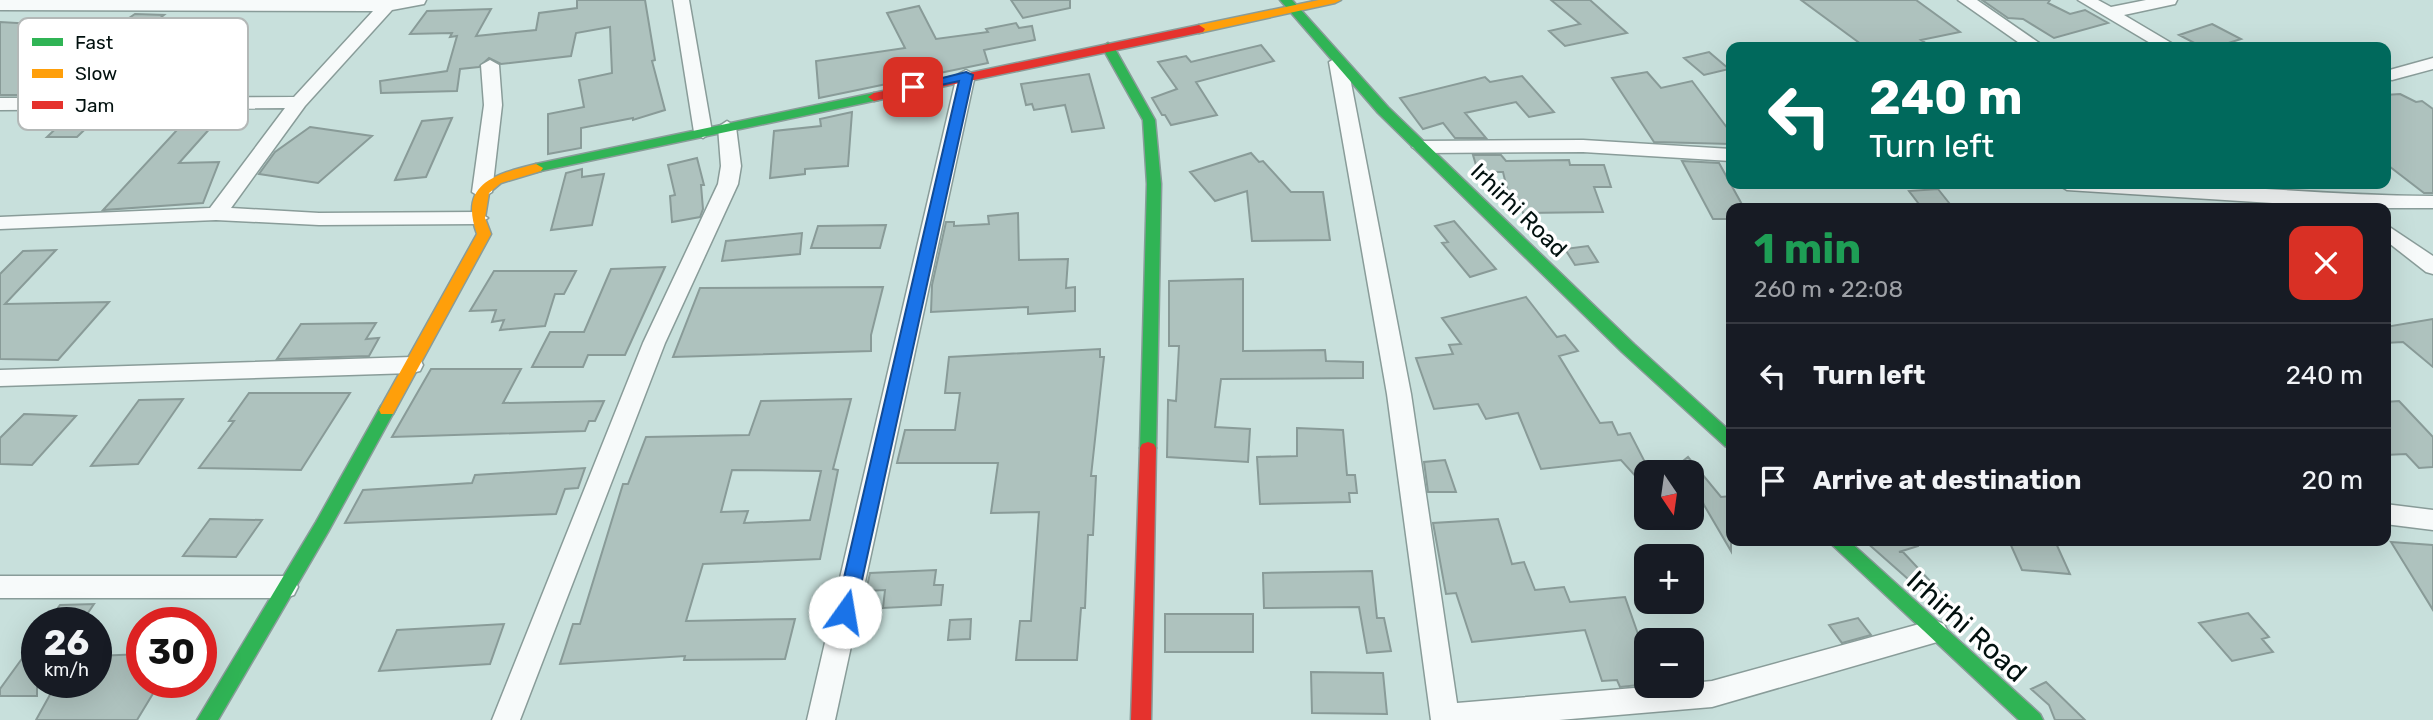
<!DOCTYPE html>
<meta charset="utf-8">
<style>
:root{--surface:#171b24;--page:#242831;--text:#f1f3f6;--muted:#9ea1a6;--line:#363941}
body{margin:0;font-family:Rubik,sans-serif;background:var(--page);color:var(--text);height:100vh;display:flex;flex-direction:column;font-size:26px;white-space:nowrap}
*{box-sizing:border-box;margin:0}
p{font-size:23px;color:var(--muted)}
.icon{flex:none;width:38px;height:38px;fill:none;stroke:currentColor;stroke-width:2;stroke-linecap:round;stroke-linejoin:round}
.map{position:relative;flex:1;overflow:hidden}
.side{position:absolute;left:1726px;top:203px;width:665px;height:343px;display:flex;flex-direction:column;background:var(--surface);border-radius:14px;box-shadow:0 7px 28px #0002}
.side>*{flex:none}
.guide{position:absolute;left:1726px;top:42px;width:665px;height:147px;border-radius:14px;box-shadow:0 7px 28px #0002;background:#00695c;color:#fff;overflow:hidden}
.needle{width:46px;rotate:167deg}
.controls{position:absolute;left:1634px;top:460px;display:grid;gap:14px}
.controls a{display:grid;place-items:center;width:70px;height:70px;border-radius:14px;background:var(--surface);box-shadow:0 7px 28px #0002;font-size:35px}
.speed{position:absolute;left:21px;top:607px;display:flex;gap:14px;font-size:35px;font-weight:700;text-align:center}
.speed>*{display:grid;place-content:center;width:91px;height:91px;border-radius:50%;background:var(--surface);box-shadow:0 7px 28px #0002;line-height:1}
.speed small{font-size:18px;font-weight:400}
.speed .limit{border:10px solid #d22;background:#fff;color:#111}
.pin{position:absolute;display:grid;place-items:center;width:60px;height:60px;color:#fff;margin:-30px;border-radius:14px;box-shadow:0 4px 10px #0006}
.me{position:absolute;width:77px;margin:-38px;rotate:13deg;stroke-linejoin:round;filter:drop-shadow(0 0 5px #0008)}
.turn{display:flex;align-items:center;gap:24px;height:147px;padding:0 28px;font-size:32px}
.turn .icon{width:91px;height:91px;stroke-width:2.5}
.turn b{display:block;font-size:49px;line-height:60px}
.round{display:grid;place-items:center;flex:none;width:74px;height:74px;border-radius:14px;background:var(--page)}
.overview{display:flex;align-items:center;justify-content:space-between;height:119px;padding:0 28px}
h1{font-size:42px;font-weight:700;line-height:52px;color:#1e9e55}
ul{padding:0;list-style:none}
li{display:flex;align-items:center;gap:21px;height:105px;padding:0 28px;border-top:2px solid var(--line)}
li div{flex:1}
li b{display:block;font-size:26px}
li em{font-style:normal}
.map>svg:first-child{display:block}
.building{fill:#aec2be;stroke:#899b98;stroke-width:2;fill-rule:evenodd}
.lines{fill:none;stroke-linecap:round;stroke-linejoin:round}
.street-casing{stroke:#899c99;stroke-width:3}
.fast-casing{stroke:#899c99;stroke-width:3}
.slow-casing{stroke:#899c99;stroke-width:3}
.jam-casing{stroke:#899c99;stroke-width:3}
.street{fill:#f7fafa;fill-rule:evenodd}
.fast{fill:#30b455;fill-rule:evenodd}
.slow{fill:#ff9f0a;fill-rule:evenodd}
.jam{fill:#e5322d;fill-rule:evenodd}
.route{fill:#1a73e8;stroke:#114b97;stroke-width:2}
.labels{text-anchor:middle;stroke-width:7;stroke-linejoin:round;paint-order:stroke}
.street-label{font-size:23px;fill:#02110f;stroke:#fff}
.near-street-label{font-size:28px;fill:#02110f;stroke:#fff}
.key{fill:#fff;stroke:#b3b8b7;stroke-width:2}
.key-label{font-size:19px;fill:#02110f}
</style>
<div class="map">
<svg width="2433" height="720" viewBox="0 0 2433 720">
<rect width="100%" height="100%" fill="#c8e0dc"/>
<path class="building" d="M577,0H645L655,60L652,61L665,110L633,120V118L581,128V148L548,154V114L584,107L579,80L612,73L610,27L576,33L571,56L501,64L489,58L479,67L460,69L457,91L381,93L380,81L447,71L457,36L450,37L452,33L410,34L427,11L491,9L476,36L536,30L539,13L577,8Z
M1011,0H1070V8L1023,18Z
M1551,0H1590L1627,33L1565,46L1549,31L1580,24Z
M1801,0H1916L1960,32L1921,40L1932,47H1865Z
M1982,0H2050L2048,3L2070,14L2085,10L2108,23L2054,38L2023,19L2008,18Z
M919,6L936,39L988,32L986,29L1016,23L1019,28L1032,26L1035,40L984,50L988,63L819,98L816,61L905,48L887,13Z
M135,14L164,15L117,52L181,54L200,35L227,34L198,65L227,64L206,89H126L120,95H0V22L85,27L95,19L126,20Z
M2212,24L2241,39L2216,47H2202L2179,35Z
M1261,45L1274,61L1196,82L1217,115L1171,125L1165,115H1162L1152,98L1177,89L1158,62L1186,56L1191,62Z
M1709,52L1729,69L1704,75L1684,58Z
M1647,72L1661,88L1692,81L1731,133V144L1654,142L1612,78Z
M1089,74L1104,128L1072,132L1065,105L1034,110L1032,104L1026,105L1021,84Z
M1522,76L1554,112L1529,117L1516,102L1465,113L1486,138H1455L1443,123L1423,129L1400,98L1485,77L1490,82Z
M2400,94L2416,102L2422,101L2433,109V193H2424L2385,163V95Z
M73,112H103L77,137H47Z
M852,112L848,166L805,169V174L770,178L774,131L821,126L820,119Z
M221,116L179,163L219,162L203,203L103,210L189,117Z
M452,118L426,177L395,180L422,121Z
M310,127L372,136L318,183L259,174L275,152Z
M1251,153L1259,162L1263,161L1291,192H1323L1330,240L1252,241L1247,191L1215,201L1190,172Z
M1473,155H1501L1506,161L1569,160L1570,165H1604L1611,187H1594L1603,212L1523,213L1520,201H1510L1503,172H1478Z
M697,158L704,185H701L703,209L700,217L672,222L670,196L675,195L668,165Z
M1682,161L1719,163L1744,208H1731V219H1713Z
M582,169V177L604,174L592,225L551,230L566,173Z
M1938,189L1953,208H1922L1909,191Z
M1018,213L1019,260L1068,259L1066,288L1075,287V311L1028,314V307L931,312L932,285L946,222H954V226L989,224L988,216Z
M1454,221L1496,269L1470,277L1442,243L1448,242L1435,226Z
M886,225L880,248H811L818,226Z
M802,233L800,254L722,261L726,241Z
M1588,246L1598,262L1575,265L1565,249Z
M56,250L5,304L109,302L58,360L0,359V274L23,251Z
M665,267L625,355H588L583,367H532L550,332H584L611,269Z
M494,271H576L564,294H555L545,326L500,330L504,320L492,322L496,310L470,311Z
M1243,279V351L1325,350L1326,361L1363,362V378L1221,379L1215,427L1250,429L1248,462L1167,457L1168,403V400L1176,401L1179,346H1169V281Z
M883,287L871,335V351L673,357L700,288Z
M1526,297L1557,337L1565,335L1578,351L1559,356L1600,423L1612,422L1618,435L1630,433L1650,472H1647V489L1621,460L1541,469L1518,413L1486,419L1478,404L1434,409L1416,358L1453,354L1449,345L1461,344L1442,318Z
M2433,319V367L2403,342L2385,343V327Z
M376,323L366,339L379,338L369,356L277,359L301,324Z
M1100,349V357H1104L1091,476H1096L1093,535H1088L1085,608H1081L1077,660H1016L1020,621H1031L1039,512L991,513L998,463H897L905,430H955L960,393H945L949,357Z
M431,369H521L503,403L604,401L595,421H589L585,431L392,437Z
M249,393H350L301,470L199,468L234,421H229Z
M183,399L138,464L91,466L139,400Z
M851,399L833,469L838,470L820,559L703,564L686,621L795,619L785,659L684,660L685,656L560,664L573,624H580L623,484H628L646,437L749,435L761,401ZM732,470L821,471L810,520L744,523L748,511L721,512Z
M2399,401L2433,437V467L2419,468L2406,454L2385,455V402Z
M24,414L76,416L32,465L0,464V438Z
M1297,428L1343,430L1347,475H1355L1357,493H1349L1350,502L1260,504L1257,457L1297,456Z
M1688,457L1721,497L1731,496V551L1704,505L1692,472H1689L1683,461Z
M1445,460L1456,492H1428L1424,462Z
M585,468L578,488L565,489L556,514L345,523L363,490L472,483L475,475Z
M210,519L262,520L236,557L183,556Z
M1498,519L1512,564L1524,562L1535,590L1564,587L1570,602L1625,597L1638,634L1647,633V678H1637L1639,685L1620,687L1617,680L1602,681L1585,630L1472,642L1456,593L1446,594L1433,523Z
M1865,541H1918V546L1899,552H1903L1945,597L1933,601Z
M2009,541H2055L2070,574L2022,570Z
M2391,542L2433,545V610Z
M936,570L934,585H943L941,605L883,608L885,590L866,591L870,573Z
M1372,571L1377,618H1384L1391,651L1367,653L1359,607L1264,608L1263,573Z
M94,604L81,623H47L60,605Z
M2248,613L2269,637L2262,639L2273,652L2232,661L2199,623Z
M1165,614H1253V652H1165Z
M1858,618L1871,635L1842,643L1829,625Z
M971,619L970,639L948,640L950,620Z
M504,624L490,664L379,671L397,630Z
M37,638V696H0V689Z
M142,654V682H160L137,720H36L57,682H96V656Z
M1311,672L1383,673L1387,714L1312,713Z
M2046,682L2085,720H2055L2049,705L2031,689Z"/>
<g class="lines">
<defs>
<path id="street" d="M0,0H426L424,4L392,10L305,106L231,208L319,213L478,212L488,218L478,224L319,225L216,220L0,229V217L210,208L285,108L0,110V98L294,97L373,11L0,10Z
M673,0H689L712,132L703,138L694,132Z
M1958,0H1977L2045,47H2025Z
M2078,0H2098L2111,7L2146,0H2177L2175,4L2124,15L2178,47H2157Z
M1338,57L1347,62L1411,394L1457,703L1658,686H1692V683L1712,681L1934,620L1944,624L1948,632L1944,640L1712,707L1559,720H1431L1387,394L1329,62Z
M2433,58V69L2392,80L2385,78L2386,71Z
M490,60L499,65L502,105L492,192L482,198L472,192L484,105L481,65Z
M966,70L975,75L835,720H807L957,75Z
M727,121L736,127L741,166L738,184L665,343L520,720H492L643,343L718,184L721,166L718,127Z
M1583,140L1731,149V161L1583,152L1422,153L1412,147L1422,141Z
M2057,184C2182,178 2308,196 2433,196V208H2350L2067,190Z
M2385,224L2433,256V274L2426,272L2385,240Z
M412,357L420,359L423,365L420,371L412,373L0,386V370Z
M2385,504L2433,510V530L2385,524Z
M0,576H285L294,579L298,587L294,595L285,598H0Z"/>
<path id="fast" d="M1280,0H1292L1388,107L1634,344L1731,432V448L1725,446L1622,352L1378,113Z
M1108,43L1114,47L1155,120L1161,184L1156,448L1154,452H1142L1140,448L1147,184L1143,120L1102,47Z
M874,93L880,97L878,100L536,172L529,168L536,164Z
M387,404L393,406L395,410L328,532L218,720H197L316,522L381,406Z
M1828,541H1849L2040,714L2043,720H2019Z"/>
<path id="slow" d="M1319,0H1341L1335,3L1199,33L1193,29L1199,25Z
M536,164L543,168L541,171L501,183L489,193L485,218L491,234L393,414H381L379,410L477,234C458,183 496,174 536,164Z"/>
<path id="jam" d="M1199,25L1205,29L1203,32L874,101L868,97L874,93Z
M1148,442L1154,444L1156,448L1151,720H1131L1140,448L1142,444Z"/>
</defs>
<use href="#street" class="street-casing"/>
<use href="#fast" class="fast-casing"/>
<use href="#slow" class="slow-casing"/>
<use href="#jam" class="jam-casing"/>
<use href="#street" class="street"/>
<use href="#fast" class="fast"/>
<use href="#slow" class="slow"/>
<use href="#jam" class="jam"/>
</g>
<path class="route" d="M966,72L973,75L855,612L852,618H839L836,612L959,81L913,91L907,87Z"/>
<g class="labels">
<g class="street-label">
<text transform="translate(1519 210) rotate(44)" y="8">Irhirhi Road</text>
</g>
<g class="near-street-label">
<text transform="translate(1967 626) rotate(42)" y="10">Irhirhi Road</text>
</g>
</g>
<rect x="18" y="18" width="230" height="112" rx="10" class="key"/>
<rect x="32" y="38" width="31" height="8" fill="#30b455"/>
<rect x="32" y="69" width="31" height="9" fill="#ff9f0a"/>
<rect x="32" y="101" width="31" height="8" fill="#e5322d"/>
<g class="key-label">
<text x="75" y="49">Fast</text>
<text x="75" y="80">Slow</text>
<text x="75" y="112">Jam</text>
</g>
</svg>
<div class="controls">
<a><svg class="needle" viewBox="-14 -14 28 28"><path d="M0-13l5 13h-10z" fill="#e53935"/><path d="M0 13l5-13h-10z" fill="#9ea1a6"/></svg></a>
<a>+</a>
<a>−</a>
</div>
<div class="speed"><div>26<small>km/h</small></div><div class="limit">30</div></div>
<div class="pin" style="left:913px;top:87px;background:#d93025"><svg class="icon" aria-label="arrive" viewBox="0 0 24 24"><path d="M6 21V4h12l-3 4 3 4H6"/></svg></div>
<svg class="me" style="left:845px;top:612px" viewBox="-20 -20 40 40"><circle r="19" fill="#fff"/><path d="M0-13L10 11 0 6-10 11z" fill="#1a73e8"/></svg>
<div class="guide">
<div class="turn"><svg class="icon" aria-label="left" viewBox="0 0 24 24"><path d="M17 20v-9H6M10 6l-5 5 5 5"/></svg><div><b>240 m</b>Turn left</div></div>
</div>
<section class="side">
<div class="overview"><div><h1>1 min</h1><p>260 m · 22:08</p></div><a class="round" style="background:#d93025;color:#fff"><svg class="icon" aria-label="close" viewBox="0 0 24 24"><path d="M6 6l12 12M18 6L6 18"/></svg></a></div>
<ul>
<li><svg class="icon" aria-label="left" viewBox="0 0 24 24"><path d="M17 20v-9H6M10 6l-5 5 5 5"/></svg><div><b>Turn left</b></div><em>240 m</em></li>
<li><svg class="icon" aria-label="arrive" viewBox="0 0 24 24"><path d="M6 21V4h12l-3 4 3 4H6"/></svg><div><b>Arrive at destination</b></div><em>20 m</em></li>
</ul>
</section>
</div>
